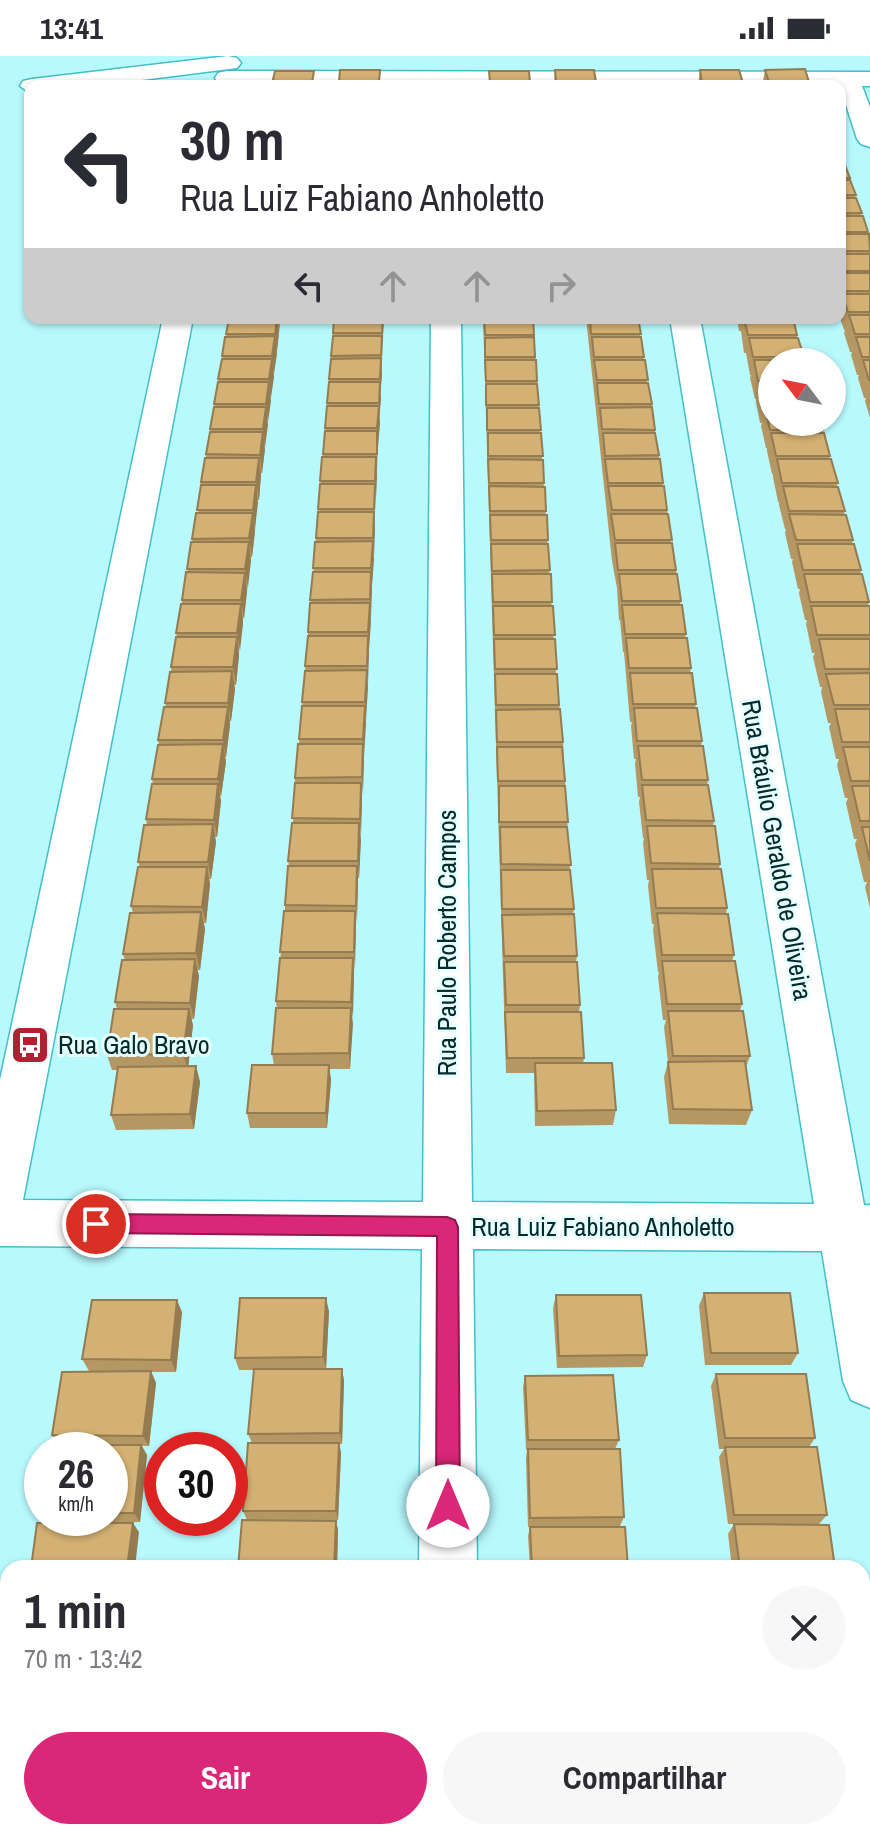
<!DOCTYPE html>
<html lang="pt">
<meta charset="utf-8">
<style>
:root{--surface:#fff;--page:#f7f7f7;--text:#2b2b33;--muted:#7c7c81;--accent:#db2777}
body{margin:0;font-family:"Archivo Narrow",sans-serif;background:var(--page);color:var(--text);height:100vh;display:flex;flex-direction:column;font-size:30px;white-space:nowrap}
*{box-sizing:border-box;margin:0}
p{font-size:26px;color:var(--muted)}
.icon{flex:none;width:44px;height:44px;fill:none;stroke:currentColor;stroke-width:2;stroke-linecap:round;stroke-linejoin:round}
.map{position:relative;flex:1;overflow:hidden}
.sheet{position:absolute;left:0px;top:1504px;width:870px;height:280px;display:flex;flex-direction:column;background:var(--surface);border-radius:24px 24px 0 0;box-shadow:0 2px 6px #0004}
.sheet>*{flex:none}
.guide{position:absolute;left:24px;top:24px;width:822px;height:244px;border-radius:16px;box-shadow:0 2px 6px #0004;background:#fff;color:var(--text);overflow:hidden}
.needle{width:52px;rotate:302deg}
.controls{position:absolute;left:758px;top:292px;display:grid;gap:16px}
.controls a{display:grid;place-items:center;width:88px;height:88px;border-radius:50%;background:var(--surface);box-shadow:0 2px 6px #0004;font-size:40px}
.speed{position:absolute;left:24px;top:1376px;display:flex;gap:16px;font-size:40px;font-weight:700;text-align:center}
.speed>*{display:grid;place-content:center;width:104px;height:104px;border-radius:50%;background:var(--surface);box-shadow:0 2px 6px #0004;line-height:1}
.speed small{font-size:20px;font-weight:400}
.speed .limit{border:12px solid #d22;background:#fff;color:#111}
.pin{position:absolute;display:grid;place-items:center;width:68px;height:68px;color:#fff;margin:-34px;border:4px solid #fff;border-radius:50%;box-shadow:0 2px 8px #0007}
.me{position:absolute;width:88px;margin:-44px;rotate:0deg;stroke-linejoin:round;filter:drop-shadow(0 0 6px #0008)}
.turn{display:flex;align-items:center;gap:28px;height:168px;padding:0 24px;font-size:36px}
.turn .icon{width:104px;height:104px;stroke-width:2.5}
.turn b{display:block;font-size:56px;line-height:68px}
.lanes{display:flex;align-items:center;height:76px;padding:0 24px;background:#0003;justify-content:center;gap:40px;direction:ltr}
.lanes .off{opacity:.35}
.round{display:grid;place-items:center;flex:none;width:84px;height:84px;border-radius:42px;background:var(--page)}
.head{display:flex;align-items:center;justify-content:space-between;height:136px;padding:0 24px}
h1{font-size:48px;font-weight:800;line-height:60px}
.action{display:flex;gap:16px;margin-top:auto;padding:16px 24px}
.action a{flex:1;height:92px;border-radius:48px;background:var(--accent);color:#fff;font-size:32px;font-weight:800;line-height:92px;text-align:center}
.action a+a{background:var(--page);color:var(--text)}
.status{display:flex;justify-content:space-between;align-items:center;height:56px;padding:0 40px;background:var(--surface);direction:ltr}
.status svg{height:22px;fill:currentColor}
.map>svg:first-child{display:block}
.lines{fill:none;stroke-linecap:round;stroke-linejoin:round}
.minor-casing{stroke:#42bfc7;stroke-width:3}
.minor{fill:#fff;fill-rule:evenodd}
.wall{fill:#b59763}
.shaded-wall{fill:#947b50}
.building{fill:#d3b073;stroke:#947b50;stroke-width:2}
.route{fill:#db2777;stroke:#8e194d;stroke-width:2}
.labels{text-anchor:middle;stroke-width:6;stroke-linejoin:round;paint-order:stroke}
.street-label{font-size:26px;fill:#012a2c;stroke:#e8fdfe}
.poi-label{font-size:26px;fill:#012a2c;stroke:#e8fdfe;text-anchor:start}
</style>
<div class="status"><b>13:41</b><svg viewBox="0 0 49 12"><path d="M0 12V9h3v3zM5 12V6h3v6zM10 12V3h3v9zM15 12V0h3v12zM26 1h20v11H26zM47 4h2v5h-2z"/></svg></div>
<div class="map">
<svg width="870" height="1784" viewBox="0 0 870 1784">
<rect width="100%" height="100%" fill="#b8f9fd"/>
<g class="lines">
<defs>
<path id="minor" d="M228,0L237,2L241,7L237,12L94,30H30V37L20,30L23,25L32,23Z
M227,15L870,16V30H862L870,51V91L861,88L857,83L840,30L218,27L215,22L218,17Z
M163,262H193L23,1144L423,1146L431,262H461L472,1146L814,1148L670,262H700L864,1149H870V1352L851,1344L843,1325L822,1195L473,1193L477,1512H419L422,1193L0,1190V1024Z
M417,1776H481V1784H417Z"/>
</defs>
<use href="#minor" class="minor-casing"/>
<use href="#minor" class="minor"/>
</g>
<path class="wall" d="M380,14V28L394,30H339V26Z
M555,14L596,26V29L604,30H554Z
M700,14L743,27L742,30H690L698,29Z
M765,14L809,26V29L817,30H762Z
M489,15H529L530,30H477L489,29Z
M840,95L843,107L850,122L849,124L856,139L855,142L862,157L861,160L868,176V178L870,180V362L865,345L866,342H864L858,322L859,319H857L851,299L852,296H850L844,277L845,274H844L840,262Z
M229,262H281L267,366L262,417H261L259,444H257L255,475L252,501H251L244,562H243V567L239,595V599L236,629H234L235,633L231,665H230V669L226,701H225L226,706L221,740H220L221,745L217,781H215L216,786L211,823H209L210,828L206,867H204L205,873L200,914H197L199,920L194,963H191L193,969L188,1010H196L200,1026L194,1073L116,1074L111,1059L117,1014H112L107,999L117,953L115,946L125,904L123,898L133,857L131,850L140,811L138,806L147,769L146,763L153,728L152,723L159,689L158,684L166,651L165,647L177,581L176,577L188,516L187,513L193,486L192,483L198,457L201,426L206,402V398Z
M334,262H384L362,739L359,822H358L350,1013H329L331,1024L327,1072H250L247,1057L274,1009L272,998L277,952L276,945L285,855V849L289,810L288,805L293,767L295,722L299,688Z
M483,262H533L556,618L563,686L570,814L574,853L573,858L577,900L576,906L580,949L579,956L584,1002L583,1007L616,1054L613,1069L535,1070L534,1017H506Z
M586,262H638L647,327L652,348L655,377L659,399L663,430L667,454L671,487L681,545L680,549L686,578L685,582L691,612L690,617L696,648L695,652L702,685L701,690L708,724L707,729L714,765L713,770L720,808L719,813L727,852L726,858L734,899L732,905L742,948L740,955L750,1000L746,1011L752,1054L746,1069L669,1068L664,1021L668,1006L664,971L666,964H663L658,921L659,916H658L653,874L654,868H652L648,830L649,824H647L643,787L644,782H643L639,746L640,741H638L635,708L636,703H634L631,670L632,666H630L624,596H623L620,564H619L617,532L612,505Z
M737,262H793L797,279V282L804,301L803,304L772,306V366L823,374V377L830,400L829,403L838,427L836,431L845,455L844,459L853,484L852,488L861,514L860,518L869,546L868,550H870V852L865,831L867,826H864L855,788L857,783H854L846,747L848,742H845L837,709L839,703H836L829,671L831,667H828L821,636L822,631H820L813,601L815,597H812L806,568L807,564H805L799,537L800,533H798L792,506L793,503H791L785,477L786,473H785L779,449V446H778L773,421V418H772L767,395V392H766L761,370L762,367H760L756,346V343H755L750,322L751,319H750L746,297H744L741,275H739Z
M704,1237L798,1297L791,1309H705L699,1250Z
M556,1239L647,1299L643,1311L557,1312L553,1252Z
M329,1255L326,1313H342L344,1325L342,1388H339L341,1397L338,1464H255L336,1465L338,1474L337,1512H238L247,1464L243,1455L252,1387L248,1378L254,1314H239L235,1302Z
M182,1256L176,1316H151L156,1327L149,1390H142L147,1399L140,1466H48L44,1462H110V1394L58,1389L52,1379L89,1315L82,1303Z
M716,1318L815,1382L809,1391L827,1459L819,1468H728L719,1401L724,1393H719L711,1330Z
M525,1320L619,1384L615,1393L624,1461L620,1470L528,1471L526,1403L527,1394H526L523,1331Z
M734,1468L835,1512H732L728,1478Z
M530,1471L628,1512H530L528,1480Z
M8,1651V1726H7L0,1724V1701Z
M762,1776H862L870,1784H763Z"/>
<path class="shaded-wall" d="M277,262L279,277L277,296L275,278Z
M275,280L277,298L274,318L272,300Z
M381,302L382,320L380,341V323Z
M272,303L274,321L271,342L269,323Z
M269,326L271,345L268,366L266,348Z
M380,326L381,344L379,365V347Z
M379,350L380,368L378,390L377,372Z
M266,351L268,369L265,391L263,373Z
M263,376L265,394L262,417L260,399Z
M376,401L377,419L376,443L375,425Z
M259,402L261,420L259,444L256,426Z
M256,429L258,447L255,472L253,454Z
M374,456L375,475L374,500L373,482Z
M253,457L255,475L252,501L249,482Z
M373,485L374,504L372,530L371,512Z
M249,486L251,505L248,531L245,513Z
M371,516L372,534L371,562L370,543Z
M245,517L247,535L244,562L241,544Z
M370,547L371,566L369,594L368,576Z
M241,548L243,567L240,595L237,577Z
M368,580L369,598L368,628L367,610Z
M237,581L239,599L236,629L233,611Z
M367,614L368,632L366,664L365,646Z
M232,615L235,633L231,665L228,647Z
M365,650L366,668L364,701L363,683Z
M228,651L230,669L226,701L223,684Z
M223,688L226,706L221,740L218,723Z
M363,688L364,705L363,739L362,721Z
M361,727L362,744L361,780L360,763Z
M218,728L221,745L217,781L214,764Z
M359,767L361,785L359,822L358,805Z
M213,768L216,786L211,823L208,806Z
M357,810L358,827L357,866L356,850Z
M207,811L210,828L206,867L202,851Z
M355,855L356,872L355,913L354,896Z
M201,856L205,873L200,914L196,897Z
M353,902L354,918L353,962L351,946Z
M195,903L199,920L194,963L190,947Z
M351,952L353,968L350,1013L349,997Z
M189,953L193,969L188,1014L183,998Z
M329,1009L331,1024L327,1072L326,1057Z
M196,1010L200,1026L194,1073L190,1058Z
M326,1242L329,1255L326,1313L323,1301Z
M177,1244L182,1256L176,1316L171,1304Z
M342,1313L344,1325L342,1388L340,1377Z
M151,1315L156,1327L149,1390L143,1380Z
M339,1387L341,1397L338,1464L336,1455Z
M141,1389L147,1399L140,1466L134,1457Z
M336,1465L338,1474L337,1512H334Z
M133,1467L139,1476L135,1512H127Z
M94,1776H102L101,1784H93Z"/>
<path class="building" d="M805,13L809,26H769L765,14Z
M340,14H380L379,26H339Z
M555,14H594L596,26H556Z
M700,14H739L743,27H702Z
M275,15H314L312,27H307V30H267V28H272Z
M489,15H529L530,27H490Z
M354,28H394V30H354Z
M477,29H517V30H477Z
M563,29H603L604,30H564Z
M690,29H730V30H690Z
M777,29H817V30H777Z
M840,107H844L850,122H840Z
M840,124H850L856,139H840Z
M840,142H856L862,157H840Z
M840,160H863L868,176H840Z
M840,178H869L870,195H840Z
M840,198H870V215H840Z
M840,217H870V235H841L840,231Z
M842,238H870V256H848Z
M849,259H870V278H855Z
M229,262H277L275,278H226Z
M334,262H383L382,277H333Z
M484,262H533L534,279H485Z
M590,262H638L641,278H591Z
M744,262H793L797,279H748Z
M275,280L272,300H222L225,281Z
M333,280H382L381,299L331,300Z
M534,281L535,301H485V282Z
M592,281H641L644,301H594Z
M856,281H870V301H862Z
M749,282H798L804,301H753Z
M381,302L380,323H329L331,303Z
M222,303H272L269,323H218Z
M485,304H536L537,325H486Z
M594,304H645L648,324H597Z
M754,304H804L805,306H772V325H758Z
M863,304H870V324H869Z
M218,326H269L266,348H214Z
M329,326H380L379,347H327Z
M597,327H648L652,348H599Z
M486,328H537L539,349H486Z
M759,328H772V349H764Z
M327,350H379L377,372H325Z
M214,351H266L263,373H210Z
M652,351L655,374L602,373L600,352Z
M487,352H539L541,374H487Z
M765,352H772V366H821L823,374H770Z
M325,375H377V398H323Z
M210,376H263L260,399L206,398Z
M488,377H541L543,400H488Z
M603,377H655L659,399L605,400Z
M771,377H824L830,400H776Z
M322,401H376L375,425H320Z
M205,402H259L256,426H201Z
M488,403L543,404L544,427H489Z
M605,403H660L663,427H608Z
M777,403H831L838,427H782Z
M320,428H375L374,453H318Z
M201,429H256L253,454H197Z
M489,430L545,431L546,455H490Z
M608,430H664L667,454H612Z
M783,430L838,431L845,455H789Z
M318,456H374L373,482H316Z
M196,457H253L249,482L192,483Z
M611,458H668L672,484H615Z
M789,458L846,459L853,484H796Z
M490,459H547L548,484H491Z
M373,485L371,512H313L315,486Z
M191,486H249L245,513H187Z
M615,487H672L676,514H618Z
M491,488H548L550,514L492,515Z
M797,488H854L861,514H803Z
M186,516L245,517L241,544H182Z
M313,516H371L370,543L310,544Z
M492,518H551L552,546H493Z
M619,518H677L681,545H622Z
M804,518H862L869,546H810Z
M310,547H370L368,576H308Z
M181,548H241L237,577H176Z
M622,549H682L686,578H625Z
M493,550H553L555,579H494Z
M811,550H870V579H817Z
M308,580H368L367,610H305Z
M176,581H237L233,611H171Z
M626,582H687L691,612H629Z
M494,583H555L557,613H495Z
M819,583H870V613H825Z
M367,614L365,646H302L305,615Z
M232,615L228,647H165L170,616Z
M630,617H692L696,648H633Z
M870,617V649H834L826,618Z
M495,618H557L559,649H496Z
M302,650H365L363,683H299Z
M164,651H228L223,684H158Z
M634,652H697L702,685H637Z
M560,653L563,686H497L496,654Z
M835,653H870V686H842Z
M223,688L218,723H152L158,689Z
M298,688H363L362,721L295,722Z
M638,690H703L708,724H642Z
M497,691H562L565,725H498Z
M843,691H870V725H851Z
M295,727H361L360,763L292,762Z
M152,728H218L214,764L146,763Z
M642,729H708L714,765L646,764Z
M499,730H565L568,766H499Z
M852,730H870V765H860Z
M292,767H359L358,805H288Z
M213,768L208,806H138L144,769Z
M647,770H715L720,808L651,807Z
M500,771H567L571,809L501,808Z
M862,771H870V805Z
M288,810H357L356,850L285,849Z
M138,811H207L202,851L131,850Z
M652,813H721L727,852H656Z
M501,814H570L574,853H502Z
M284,855H355L354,896H280Z
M201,856L196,897L123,898L130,857Z
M657,857L728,858L734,899H662Z
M574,858L577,900H504L502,859Z
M280,902H353L351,946L276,945Z
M195,903L190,947L115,946L122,904Z
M662,905H735L742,948H667Z
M504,906H577L580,949H506Z
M276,952H351L349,997L272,998Z
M114,953H189L183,998L107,999Z
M668,955H743L750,1000H673Z
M505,956H581L584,1002H507Z
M745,1005L752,1054L673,1053L668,1006Z
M535,1007H612L616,1054L537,1055Z
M252,1009H329L326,1057H247Z
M196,1010L190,1058L111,1059L118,1011Z
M704,1237H790L798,1297H711Z
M556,1239H641L647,1299L559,1300Z
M240,1242H326L323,1301L235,1302Z
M92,1244H177L171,1304L82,1303Z
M254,1313H342L340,1377L248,1378Z
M151,1315L143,1380L52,1379L62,1316Z
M716,1318H806L815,1382H725Z
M613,1319L619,1384H528L525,1320Z
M248,1387H339L336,1455H243Z
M50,1389H141L134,1457H110V1394H50Z
M725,1391H817L827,1459H734Z
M528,1393H620L624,1461L530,1462Z
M42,1440V1456H39Z
M242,1464L336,1465L334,1512H238Z
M37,1467H133L127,1512H31Z
M734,1468L829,1469L835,1512H740Z
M530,1471H625L628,1512H532Z
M8,1651V1722H0V1701Z
M862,1684L868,1724H862Z
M0,1734H8V1776H94L93,1784H0Z
M862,1736H870V1784H771L770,1776H862Z
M216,1776H323L322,1784H216Z
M542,1776H647L648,1784H542Z"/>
<path class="route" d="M96,1158L447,1161L455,1164L458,1171L460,1450L456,1458L448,1462L440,1458L436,1450L437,1180L96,1177L88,1175L85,1168L88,1161Z"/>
<defs>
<symbol id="bus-square" viewBox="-11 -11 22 22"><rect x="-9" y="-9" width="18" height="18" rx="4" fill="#b22032" stroke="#e8fdfe"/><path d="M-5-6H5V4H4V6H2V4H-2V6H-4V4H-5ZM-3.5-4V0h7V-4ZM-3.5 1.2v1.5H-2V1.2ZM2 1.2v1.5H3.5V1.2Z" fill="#fff"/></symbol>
</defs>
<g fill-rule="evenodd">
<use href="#bus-square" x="8" y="967" width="44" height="44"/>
</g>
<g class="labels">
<g class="street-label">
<text transform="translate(777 794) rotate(80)" y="9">Rua Bráulio Geraldo de Oliveira</text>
<text transform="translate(447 887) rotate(-90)" y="9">Rua Paulo Roberto Campos</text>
<text x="603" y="1180">Rua Luiz Fabiano Anholetto</text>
</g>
<g class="poi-label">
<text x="58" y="998">Rua Galo Bravo</text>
</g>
</g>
</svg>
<div class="controls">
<a><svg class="needle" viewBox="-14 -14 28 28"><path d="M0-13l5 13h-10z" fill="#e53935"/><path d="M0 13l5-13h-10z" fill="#7c7c81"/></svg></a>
</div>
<div class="speed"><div>26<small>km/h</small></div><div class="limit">30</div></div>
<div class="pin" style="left:96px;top:1168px;background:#d93025"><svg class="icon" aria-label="arrive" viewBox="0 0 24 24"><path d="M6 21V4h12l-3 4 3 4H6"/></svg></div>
<svg class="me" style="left:448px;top:1450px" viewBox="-20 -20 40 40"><circle r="19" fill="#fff"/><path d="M0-13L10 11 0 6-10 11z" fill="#db2777"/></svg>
<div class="guide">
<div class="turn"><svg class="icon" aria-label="left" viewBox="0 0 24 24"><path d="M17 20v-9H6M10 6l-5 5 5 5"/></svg><div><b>30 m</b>Rua Luiz Fabiano Anholetto</div></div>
<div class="lanes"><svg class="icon" aria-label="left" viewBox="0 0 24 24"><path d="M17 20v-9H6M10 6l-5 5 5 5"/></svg><svg class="icon off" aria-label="ahead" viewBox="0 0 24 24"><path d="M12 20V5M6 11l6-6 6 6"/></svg><svg class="icon off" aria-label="ahead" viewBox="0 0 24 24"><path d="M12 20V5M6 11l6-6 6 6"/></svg><svg class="icon off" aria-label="right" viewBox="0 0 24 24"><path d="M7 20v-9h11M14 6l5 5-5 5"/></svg></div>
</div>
<section class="sheet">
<div class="head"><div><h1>1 min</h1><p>70 m · 13:42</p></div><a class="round"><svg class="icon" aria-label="close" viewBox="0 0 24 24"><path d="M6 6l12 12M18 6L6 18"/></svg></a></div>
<div class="action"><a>Sair</a><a>Compartilhar</a></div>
</section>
</div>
